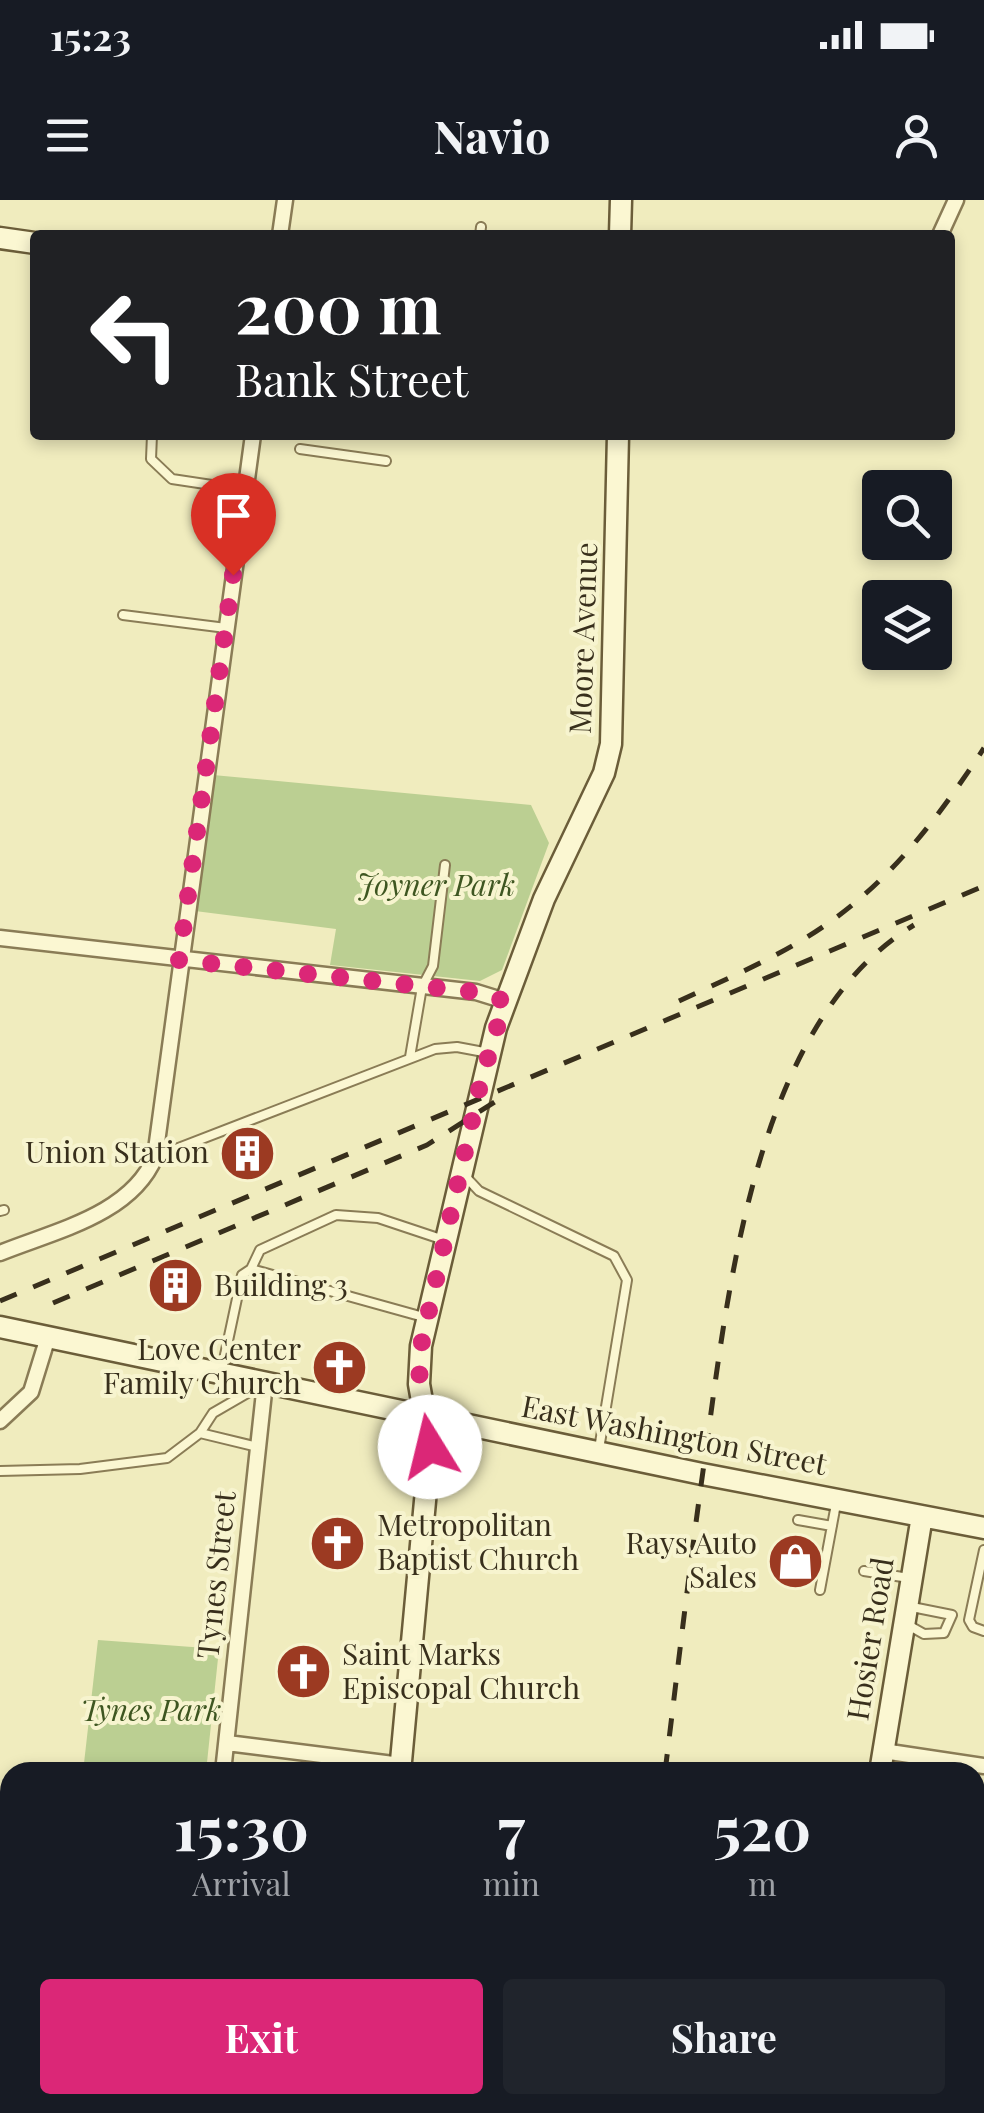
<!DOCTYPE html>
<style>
:root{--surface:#171b24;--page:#20242c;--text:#f1f3f6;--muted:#9ea1a6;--accent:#db2777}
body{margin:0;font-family:"Playfair Display",serif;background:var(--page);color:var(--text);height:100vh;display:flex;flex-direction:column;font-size:38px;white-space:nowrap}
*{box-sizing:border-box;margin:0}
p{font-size:32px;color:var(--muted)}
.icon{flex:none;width:55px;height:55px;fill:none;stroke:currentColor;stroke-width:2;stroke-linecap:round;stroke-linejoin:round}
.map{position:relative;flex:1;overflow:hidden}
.side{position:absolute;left:0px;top:1562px;width:985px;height:352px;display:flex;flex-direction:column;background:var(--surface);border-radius:30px 30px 0 0;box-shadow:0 5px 15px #0003}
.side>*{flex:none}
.top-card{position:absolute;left:30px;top:30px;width:925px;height:210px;border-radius:10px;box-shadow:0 5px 15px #0003;background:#202124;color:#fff;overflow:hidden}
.tools{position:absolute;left:862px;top:270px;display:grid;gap:20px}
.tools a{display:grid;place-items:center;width:90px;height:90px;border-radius:10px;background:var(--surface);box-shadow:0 5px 15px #0003;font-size:50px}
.pin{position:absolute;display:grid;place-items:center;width:85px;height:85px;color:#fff;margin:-102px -42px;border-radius:50% 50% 50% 0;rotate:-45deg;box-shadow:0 0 10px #0007}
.pin .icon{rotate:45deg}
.me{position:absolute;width:110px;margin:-55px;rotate:351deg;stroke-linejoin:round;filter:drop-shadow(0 0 8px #0008)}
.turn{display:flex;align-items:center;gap:35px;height:210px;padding:0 40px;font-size:45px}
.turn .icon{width:130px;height:130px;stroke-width:2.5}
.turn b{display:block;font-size:70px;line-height:85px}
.eta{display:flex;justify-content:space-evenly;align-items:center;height:170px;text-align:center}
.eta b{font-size:60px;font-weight:700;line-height:70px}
.action{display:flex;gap:20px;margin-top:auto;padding:20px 40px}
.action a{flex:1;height:115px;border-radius:10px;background:var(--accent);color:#fff;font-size:40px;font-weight:700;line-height:115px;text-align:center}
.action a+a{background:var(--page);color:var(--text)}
.status{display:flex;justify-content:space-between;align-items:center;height:70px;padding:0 50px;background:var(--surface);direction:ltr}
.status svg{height:28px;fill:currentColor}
header{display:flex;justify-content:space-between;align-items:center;height:130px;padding:0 40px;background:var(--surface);font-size:45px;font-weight:700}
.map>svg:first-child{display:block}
.green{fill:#bbcf92}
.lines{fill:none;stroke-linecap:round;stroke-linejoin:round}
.lane-casing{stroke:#8a7c56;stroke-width:12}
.street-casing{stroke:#8a7c56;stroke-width:19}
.secondary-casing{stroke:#6b5d39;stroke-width:25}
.lane{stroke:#fbf7d2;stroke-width:8}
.street{stroke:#fbf7d2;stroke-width:14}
.secondary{stroke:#fbf7d2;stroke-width:20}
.rail{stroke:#382f1c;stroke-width:5;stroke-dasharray:18 18;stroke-linecap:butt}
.route{stroke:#db2777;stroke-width:18;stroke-dasharray:0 32.4}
.labels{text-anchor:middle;stroke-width:8;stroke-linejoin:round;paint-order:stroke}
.street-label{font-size:30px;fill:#382f1c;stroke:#f7f4cf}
.park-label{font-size:30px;font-style:italic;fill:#3e5621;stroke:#f7f4cf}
.poi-label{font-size:30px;fill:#382f1c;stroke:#f7f4cf;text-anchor:end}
</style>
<div class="status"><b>15:23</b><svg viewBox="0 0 49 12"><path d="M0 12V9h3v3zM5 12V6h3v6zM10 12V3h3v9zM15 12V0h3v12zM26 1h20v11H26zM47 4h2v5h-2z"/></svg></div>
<header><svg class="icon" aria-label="menu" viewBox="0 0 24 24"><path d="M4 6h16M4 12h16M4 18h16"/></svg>Navio<svg class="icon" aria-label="person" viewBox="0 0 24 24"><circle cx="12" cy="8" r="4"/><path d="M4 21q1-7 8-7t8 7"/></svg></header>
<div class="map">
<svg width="984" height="1913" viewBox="0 0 984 1913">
<rect width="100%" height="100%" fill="#f0ecbe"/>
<path class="green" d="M213,575L531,605L549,643L502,770L480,781L330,765L336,729L195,711Z
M98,1440L219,1449L206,1572H83Z"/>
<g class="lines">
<defs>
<path id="lane" d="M480,35L481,27
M152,235L151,259L172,279L245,290
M300,249L386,261
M123,415L226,428
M410,857L422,787L433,766L445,665
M155,957L435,849L457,847L489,853
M464,975L479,991L614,1056L627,1080L599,1249
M0,1011L4,1010
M251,1069L427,1118
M222,1169L242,1075L251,1069L260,1050L336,1015L378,1018L444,1040
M200,1233L258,1247
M0,1271L80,1269L167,1258L200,1233L213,1213L258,1187
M798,1320L832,1326
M984,1350L969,1420L973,1427L984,1431
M864,1371L909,1378
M820,1390L836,1304
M907,1406L952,1415L944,1433L924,1434L908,1425
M444,1905L446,1913
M906,1913L908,1905"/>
<path id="street" d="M280,35L285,0
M940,35L956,0
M0,738L476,792L505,801
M0,1053C54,1031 131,1015 155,957L253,235
M0,1221L31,1192L48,1137
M227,1543L401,1565
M883,1551L984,1566
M223,1572L265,1183
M0,1814L10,1815
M975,1883L984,1885
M142,1913V1905"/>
<path id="secondary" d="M620,35L621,0
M0,38L35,43
M0,1127L702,1274L984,1328
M400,1572L430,1247L419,1184L421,1146L496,828L544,699L604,573L611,544L618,235
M880,1572L922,1316
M389,1913L390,1905
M823,1913L824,1905"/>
</defs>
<use href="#lane" class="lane-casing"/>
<use href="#street" class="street-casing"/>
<use href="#secondary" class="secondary-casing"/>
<use href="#lane" class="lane"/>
<use href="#street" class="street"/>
<use href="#secondary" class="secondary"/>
<path class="rail" d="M679,801C728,778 779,757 824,726C892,680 940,615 984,548
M0,1101L984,686
M53,1103L427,945L504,896
M665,1572C678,1467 690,1362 705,1257C728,1091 755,821 914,725
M621,1913L622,1905"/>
</g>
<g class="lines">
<path class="route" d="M233,375L179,760L476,792L505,801L481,881L421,1146L419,1184L430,1247"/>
</g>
<defs>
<symbol id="building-disc" viewBox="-11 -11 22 22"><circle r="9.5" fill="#9c3a22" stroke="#f7f4cf"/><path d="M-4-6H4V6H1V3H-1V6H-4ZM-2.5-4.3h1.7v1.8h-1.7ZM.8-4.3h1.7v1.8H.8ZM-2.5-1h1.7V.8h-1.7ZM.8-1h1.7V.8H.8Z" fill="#fff"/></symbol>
<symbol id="church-disc" viewBox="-11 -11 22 22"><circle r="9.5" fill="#9c3a22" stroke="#f7f4cf"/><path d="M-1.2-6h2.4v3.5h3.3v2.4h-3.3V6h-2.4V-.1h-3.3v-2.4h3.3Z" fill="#fff"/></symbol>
<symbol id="shop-disc" viewBox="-11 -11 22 22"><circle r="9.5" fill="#9c3a22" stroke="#f7f4cf"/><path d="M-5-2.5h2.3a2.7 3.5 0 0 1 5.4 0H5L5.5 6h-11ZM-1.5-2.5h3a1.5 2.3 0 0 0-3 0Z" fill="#fff"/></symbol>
</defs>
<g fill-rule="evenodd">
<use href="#building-disc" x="216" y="922" width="63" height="63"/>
<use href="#building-disc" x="144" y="1054" width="63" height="63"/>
<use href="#church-disc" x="308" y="1136" width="63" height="63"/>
<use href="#church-disc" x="306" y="1312" width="63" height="63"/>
<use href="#shop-disc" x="764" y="1330" width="63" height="63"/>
<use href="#church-disc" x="272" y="1440" width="63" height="63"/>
</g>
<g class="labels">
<g class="street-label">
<text transform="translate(584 438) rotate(-88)" y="10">Moore Avenue</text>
<text transform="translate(674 1236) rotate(11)" y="10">East Washington Street</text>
<text transform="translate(217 1375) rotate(-84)" y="10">Tynes Street</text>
<text transform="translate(871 1439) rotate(-81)" y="10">Hosier Road</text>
</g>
<g class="park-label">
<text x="436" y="696">Joyner Park</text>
<text x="151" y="1521">Tynes Park</text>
</g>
<g class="poi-label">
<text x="209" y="963">Union Station</text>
<text x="214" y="1096" text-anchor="start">Building 3</text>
<text x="301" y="1160">Love Center<tspan x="301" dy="34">Family Church</tspan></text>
<text x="377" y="1336" text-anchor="start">Metropolitan<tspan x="377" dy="34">Baptist Church</tspan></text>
<text x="757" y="1354">Rays Auto<tspan x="757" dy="34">Sales</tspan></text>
<text x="342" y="1465" text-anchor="start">Saint Marks<tspan x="342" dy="34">Episcopal Church</tspan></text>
</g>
</g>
</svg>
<div class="tools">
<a><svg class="icon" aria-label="search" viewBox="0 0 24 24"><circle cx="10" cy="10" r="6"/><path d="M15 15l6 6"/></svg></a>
<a><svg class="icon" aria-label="layers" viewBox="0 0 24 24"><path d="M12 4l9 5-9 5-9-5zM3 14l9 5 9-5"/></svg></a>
</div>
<div class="pin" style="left:233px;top:375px;background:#d93025"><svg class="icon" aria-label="arrive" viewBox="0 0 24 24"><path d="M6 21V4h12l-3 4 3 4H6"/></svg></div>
<svg class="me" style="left:430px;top:1247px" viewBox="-20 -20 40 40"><circle r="19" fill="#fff"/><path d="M0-13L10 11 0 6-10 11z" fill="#db2777"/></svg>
<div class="top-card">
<div class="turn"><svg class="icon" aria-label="left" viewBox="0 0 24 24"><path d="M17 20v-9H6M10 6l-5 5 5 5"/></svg><div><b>200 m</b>Bank Street</div></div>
</div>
<section class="side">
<div class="eta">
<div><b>15:30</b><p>Arrival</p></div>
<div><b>7</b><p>min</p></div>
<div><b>520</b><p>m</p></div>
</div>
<div class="action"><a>Exit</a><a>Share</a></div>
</section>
</div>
